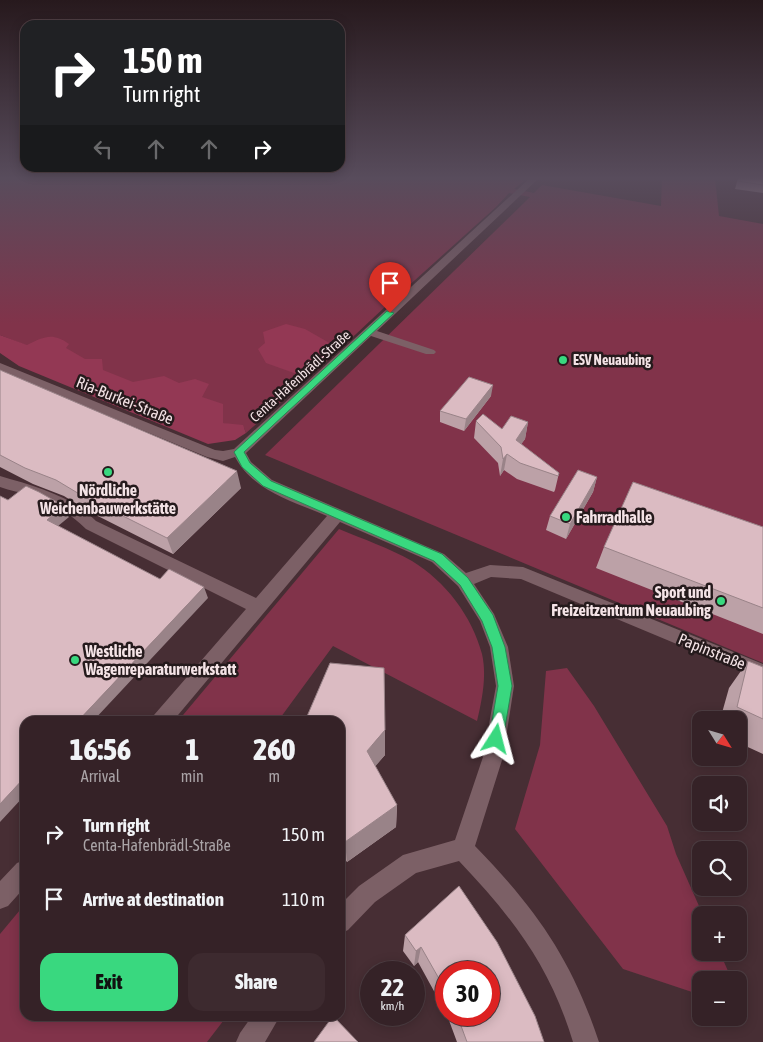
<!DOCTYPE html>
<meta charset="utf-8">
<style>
:root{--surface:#352227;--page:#3d2a2f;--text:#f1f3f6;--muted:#aaa4a7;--line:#4f3f44;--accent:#39d87f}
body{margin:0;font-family:"Asap Condensed",sans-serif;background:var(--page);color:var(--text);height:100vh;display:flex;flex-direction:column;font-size:19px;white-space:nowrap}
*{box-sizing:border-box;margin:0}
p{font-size:16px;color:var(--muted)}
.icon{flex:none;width:28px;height:28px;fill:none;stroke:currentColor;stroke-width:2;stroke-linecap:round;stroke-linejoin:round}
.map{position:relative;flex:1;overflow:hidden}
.drawer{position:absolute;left:20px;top:716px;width:325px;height:305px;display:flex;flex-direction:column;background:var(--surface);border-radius:15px;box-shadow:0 2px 12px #0003,0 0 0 1px var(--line)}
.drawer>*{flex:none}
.banner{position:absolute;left:20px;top:20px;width:325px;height:152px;border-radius:15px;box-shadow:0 2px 12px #0003,0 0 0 1px var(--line);background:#202124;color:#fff;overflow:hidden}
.needle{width:32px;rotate:127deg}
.controls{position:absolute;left:692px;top:711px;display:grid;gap:10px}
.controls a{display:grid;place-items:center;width:55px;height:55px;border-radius:10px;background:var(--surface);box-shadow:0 2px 12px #0003,0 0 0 1px var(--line);font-size:25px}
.speed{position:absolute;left:360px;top:961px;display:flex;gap:10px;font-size:25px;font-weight:700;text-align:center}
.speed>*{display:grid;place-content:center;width:65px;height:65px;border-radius:50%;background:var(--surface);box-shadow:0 2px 12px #0003,0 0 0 1px var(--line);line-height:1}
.speed small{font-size:12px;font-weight:400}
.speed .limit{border:8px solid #d22;background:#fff;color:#111}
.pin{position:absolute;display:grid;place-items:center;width:42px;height:42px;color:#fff;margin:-51px -21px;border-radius:50% 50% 50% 0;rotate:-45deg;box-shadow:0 0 5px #0007}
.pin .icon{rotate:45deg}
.me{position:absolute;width:55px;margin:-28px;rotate:9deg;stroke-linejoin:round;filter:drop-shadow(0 0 4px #0008)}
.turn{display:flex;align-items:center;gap:18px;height:105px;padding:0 20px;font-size:22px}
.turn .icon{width:65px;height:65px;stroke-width:2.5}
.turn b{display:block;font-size:35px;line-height:42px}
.lanes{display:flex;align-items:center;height:48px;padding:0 20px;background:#0003;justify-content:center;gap:25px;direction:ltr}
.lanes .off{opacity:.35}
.eta{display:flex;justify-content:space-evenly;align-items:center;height:85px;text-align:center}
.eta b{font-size:30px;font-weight:800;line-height:35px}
.cta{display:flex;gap:10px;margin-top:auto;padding:10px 20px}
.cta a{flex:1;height:58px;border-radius:15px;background:var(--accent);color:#111;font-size:20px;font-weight:800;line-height:58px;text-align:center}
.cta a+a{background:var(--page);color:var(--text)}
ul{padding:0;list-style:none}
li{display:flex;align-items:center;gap:15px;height:65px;padding:0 20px}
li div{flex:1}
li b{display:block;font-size:19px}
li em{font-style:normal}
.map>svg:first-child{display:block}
.green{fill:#81334a}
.forest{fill:#933854}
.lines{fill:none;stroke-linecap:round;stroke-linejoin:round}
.minor{fill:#7c6066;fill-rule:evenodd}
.wall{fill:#bca1a7}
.shaded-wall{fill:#998388}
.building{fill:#dbbbc2;stroke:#998388}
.route{fill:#39d87f;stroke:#258c53}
.poi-dot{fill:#39d87f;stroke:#251a1c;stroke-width:2}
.labels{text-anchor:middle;stroke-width:5;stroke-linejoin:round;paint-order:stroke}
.far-poi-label{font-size:14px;font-weight:bold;fill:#f4e3e6;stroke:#251a1c;text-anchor:start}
.far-street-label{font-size:14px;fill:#f4e3e6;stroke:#251a1c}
.street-label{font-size:16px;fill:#f4e3e6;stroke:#251a1c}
.poi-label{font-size:16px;font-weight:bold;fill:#f4e3e6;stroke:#251a1c;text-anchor:start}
</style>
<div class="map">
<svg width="763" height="1042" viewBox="0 0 763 1042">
<rect width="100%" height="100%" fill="#472e34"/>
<path class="green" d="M0,178H518L524,181L514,189L534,193L542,185L661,206L662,178H715L719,216L763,224V663L265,455L530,197L509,193L496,207L394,299H386L387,305L340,349L333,346L301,376L308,378L246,433L244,428L222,423L0,335Z
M339,529C363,539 389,548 412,561C445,581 472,616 482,654C487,676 482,700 477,721L333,646L278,721H178Z
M567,668L594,706L667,826L676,854L703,915H701V952L720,953L732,980H701V995L623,969L515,829L540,745L546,671Z
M25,904V1016H227L207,1042H0V934Z"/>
<path class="forest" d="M286,324L305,329L340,349L308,378L266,363L258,349L265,343L263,332Z
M0,335L27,345C44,337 52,332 69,344L66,348L85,359H102L103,370L133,382L164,376L179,383L195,379L209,384L202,397L223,404V423L243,425L246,433L235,440L208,444L19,366L0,353Z"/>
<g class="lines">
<path class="minor" d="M530,178H539L377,331L434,350L436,352L434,354H426L371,336L246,453L251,462L272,480L444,554L466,573L490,565L523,567L763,664V680L521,579L491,577L474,584L494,614L508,647L514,686L503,757L475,846C536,909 571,958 599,1042H573C550,966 513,918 459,861L416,873L375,902L348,930L340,934V905L359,886L403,855L455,840L483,757L496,686L490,647L480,621L458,586L432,562L340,522L173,721H152L154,715L246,609L86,529C71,514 51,502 31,495C21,492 10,491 0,487V476C34,486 70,495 96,521L256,598L327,516C295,502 253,491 235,457L223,461L207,457L0,371V363L215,450L223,451L234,449Z
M25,860V887L8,906L0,909V881L17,863Z
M252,1016H280L265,1042H236L240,1033Z"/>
</g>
<path class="wall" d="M738,178H763V193L735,189Z
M0,370L241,488L173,554L88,511L64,496L33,484L0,467Z
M491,396L464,431L440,422V411Z
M476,421L502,429L528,422L525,439L521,444L559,473L555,490L554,492L517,479L504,470L500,476L498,463L474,438Z
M597,477L593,492L566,539L546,530L550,516Z
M763,527V634L596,568L604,547Z
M748,661L763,667V754L739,743V720H720L729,688Z
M340,721L385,755L375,766L397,805L396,827L347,862L340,853Z
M459,886L544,1042H457L447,1015H489L446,972V1013L418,962L414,966L403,951L405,935Z"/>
<path class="shaded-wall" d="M493,385L491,396L464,431L466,419Z
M528,422L525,439L513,456L516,440Z
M507,454L504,470L500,476L503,459Z
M237,471L241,488L173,554L167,538Z
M597,477L593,492L566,539L570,524Z
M64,506L69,517L52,531L47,520Z
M204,587L208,598L93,721H78Z
M385,730V755L368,775L367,751Z
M25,777V795L0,822V804Z
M397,805L396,827L347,862L345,842Z
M421,947L418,962L414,966L416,951Z"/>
<path class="building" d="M739,178H763V185L738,181Z
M0,370L237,471L167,538L81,495L56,480L25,468L0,455Z
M469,377L493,385L466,419L440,411Z
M483,414L502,429L511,416L528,422L516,440L559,473L558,476L520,463L507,454L503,459L501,447L476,421Z
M578,470L597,477L570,524L550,516Z
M633,482L763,527V608L604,547Z
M26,486L39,492L64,506L47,520L160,579L169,569L204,587L78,721H25V777L0,804V496L8,500Z
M748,661L763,667V719L737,707Z
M330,663L384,668L385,730L367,751L397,805L345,842L340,836V721H305Z
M459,886L497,942L535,1016L544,1042H467L457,1015H489V972H446V991L421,947L416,951L405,935Z
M333,1016L358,1042H314Z"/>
<linearGradient id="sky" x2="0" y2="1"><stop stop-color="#27191d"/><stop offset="0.55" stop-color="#584c5c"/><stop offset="1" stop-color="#584c5c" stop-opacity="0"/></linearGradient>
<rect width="763" height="324" fill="url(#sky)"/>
<path class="route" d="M387,311L394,313L244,452L250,463L271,481L442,554L468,578L493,615L505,647L512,686L503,739L501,744L496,746L491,744L489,739L498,686L492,647L482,621L460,585L434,561L263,486L242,467L234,452Z"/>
<g class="poi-dot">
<circle cx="563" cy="360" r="5"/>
<circle cx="108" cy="472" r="5"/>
<circle cx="566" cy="517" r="5"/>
<circle cx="721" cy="601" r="5"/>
<circle cx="75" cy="660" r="5"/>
</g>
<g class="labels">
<g class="far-poi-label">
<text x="573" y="365">ESV Neuaubing</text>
</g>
<g class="far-street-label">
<text transform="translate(300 376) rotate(-42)" y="5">Centa-Hafenbrädl-Straße</text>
</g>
<g class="street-label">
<text transform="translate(125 400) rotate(22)" y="6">Ria-Burkei-Straße</text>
<text transform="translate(712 651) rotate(22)" y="6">Papinstraße</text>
</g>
<g class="poi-label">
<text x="108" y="496" text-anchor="middle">Nördliche<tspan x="108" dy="18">Weichenbauwerkstätte</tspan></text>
<text x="576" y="523">Fahrradhalle</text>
<text x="711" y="598" text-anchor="end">Sport und<tspan x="711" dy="18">Freizeitzentrum Neuaubing</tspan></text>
<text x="85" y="657">Westliche<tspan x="85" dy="18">Wagenreparaturwerkstatt</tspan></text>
</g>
</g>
</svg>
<div class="controls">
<a><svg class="needle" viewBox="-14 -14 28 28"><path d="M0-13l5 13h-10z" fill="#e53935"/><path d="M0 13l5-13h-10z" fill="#aaa4a7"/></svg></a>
<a><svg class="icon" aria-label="sound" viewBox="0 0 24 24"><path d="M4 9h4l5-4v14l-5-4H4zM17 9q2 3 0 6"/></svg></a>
<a><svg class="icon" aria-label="search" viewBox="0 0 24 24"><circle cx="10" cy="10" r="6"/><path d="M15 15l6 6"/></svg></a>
<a>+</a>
<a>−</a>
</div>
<div class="speed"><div>22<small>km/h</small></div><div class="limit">30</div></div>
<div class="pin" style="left:390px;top:313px;background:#d93025"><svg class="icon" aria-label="arrive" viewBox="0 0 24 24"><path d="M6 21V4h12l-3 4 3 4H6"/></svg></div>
<svg class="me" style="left:496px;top:739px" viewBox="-20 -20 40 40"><path d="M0-17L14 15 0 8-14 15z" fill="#39d87f" stroke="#fff" stroke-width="4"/></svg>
<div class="banner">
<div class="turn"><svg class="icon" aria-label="right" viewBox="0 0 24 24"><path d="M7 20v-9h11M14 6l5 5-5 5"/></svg><div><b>150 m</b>Turn right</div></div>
<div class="lanes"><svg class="icon off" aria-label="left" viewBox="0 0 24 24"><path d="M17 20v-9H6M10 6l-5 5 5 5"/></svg><svg class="icon off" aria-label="ahead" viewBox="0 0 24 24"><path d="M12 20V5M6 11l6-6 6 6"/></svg><svg class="icon off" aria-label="ahead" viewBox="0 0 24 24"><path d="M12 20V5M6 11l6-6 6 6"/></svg><svg class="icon" aria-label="right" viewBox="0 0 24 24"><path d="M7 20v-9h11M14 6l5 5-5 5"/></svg></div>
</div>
<section class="drawer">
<div class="eta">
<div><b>16:56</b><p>Arrival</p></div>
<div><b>1</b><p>min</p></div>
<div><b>260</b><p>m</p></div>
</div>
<ul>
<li><svg class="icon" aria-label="right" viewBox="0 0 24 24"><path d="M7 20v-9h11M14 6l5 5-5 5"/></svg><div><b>Turn right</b><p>Centa-Hafenbrädl-Straße</p></div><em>150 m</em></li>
<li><svg class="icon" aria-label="arrive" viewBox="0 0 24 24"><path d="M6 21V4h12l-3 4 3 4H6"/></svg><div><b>Arrive at destination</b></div><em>110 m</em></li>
</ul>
<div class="cta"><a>Exit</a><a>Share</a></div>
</section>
</div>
